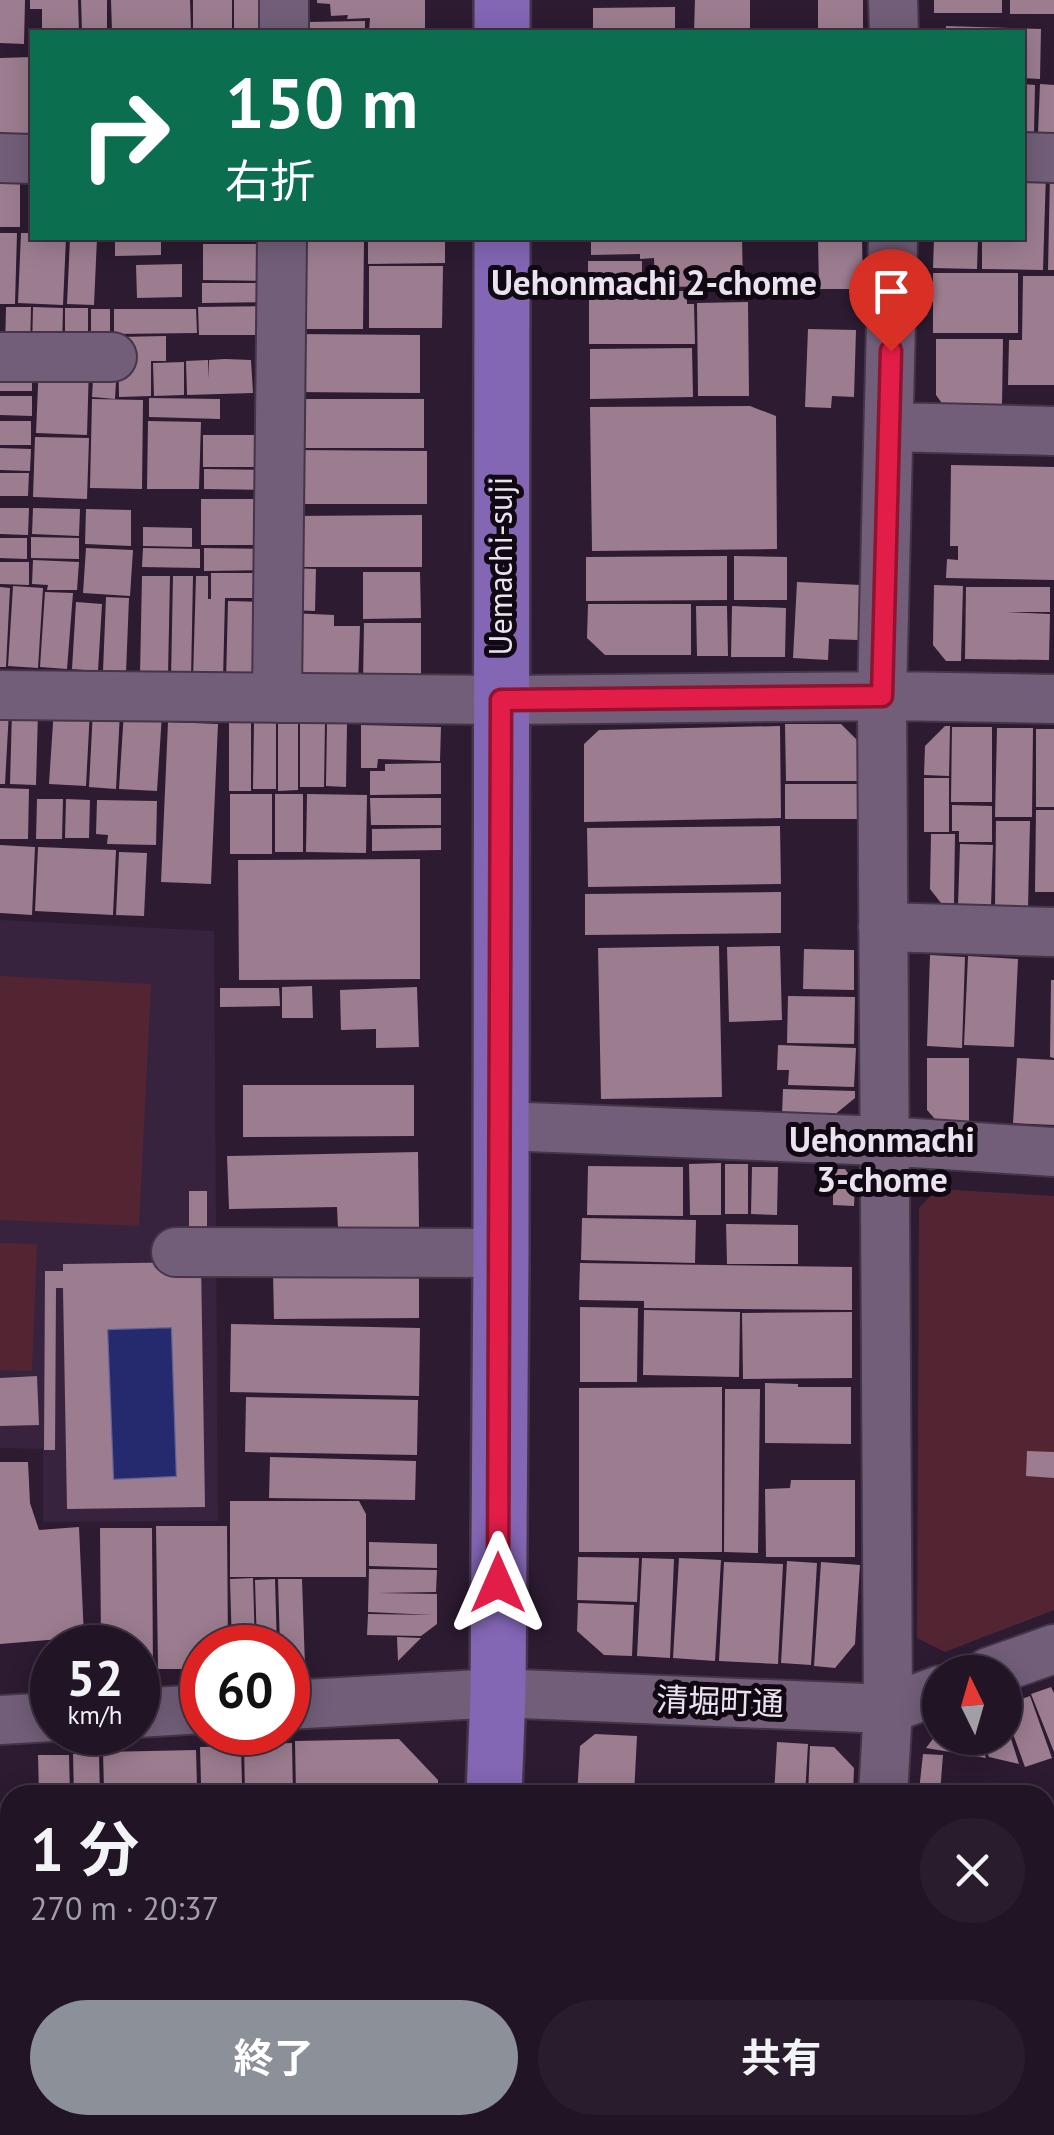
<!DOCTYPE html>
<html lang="ja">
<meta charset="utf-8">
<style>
:root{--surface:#211425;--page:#291d2d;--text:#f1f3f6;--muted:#a29ea7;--line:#3e3342;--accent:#8c9099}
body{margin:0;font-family:"PT Sans","Noto Sans JP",sans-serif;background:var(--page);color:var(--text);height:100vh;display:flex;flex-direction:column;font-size:38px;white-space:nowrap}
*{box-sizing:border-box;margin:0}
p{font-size:32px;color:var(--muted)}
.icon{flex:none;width:55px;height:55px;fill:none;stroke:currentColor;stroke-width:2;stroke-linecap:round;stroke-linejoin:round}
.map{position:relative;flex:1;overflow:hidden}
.details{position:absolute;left:0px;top:1785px;width:1055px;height:350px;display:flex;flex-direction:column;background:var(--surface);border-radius:30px 30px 0 0;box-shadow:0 5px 25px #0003,0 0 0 2px var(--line)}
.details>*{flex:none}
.banner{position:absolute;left:30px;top:30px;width:995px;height:210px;border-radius:0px;box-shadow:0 5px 25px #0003,0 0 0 2px var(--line);background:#0b6e4f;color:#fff;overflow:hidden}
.needle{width:65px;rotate:355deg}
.controls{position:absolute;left:922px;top:1655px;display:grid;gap:20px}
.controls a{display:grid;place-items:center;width:100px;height:100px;border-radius:50%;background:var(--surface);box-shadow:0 5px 25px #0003,0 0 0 2px var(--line);font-size:50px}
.speed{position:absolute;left:30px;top:1625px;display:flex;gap:20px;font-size:50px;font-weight:700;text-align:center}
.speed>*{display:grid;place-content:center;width:130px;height:130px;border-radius:50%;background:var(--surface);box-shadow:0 5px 25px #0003,0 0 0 2px var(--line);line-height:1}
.speed small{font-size:25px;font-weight:400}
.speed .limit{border:15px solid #d22;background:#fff;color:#111}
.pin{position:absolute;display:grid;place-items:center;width:85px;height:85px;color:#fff;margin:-102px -42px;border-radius:50% 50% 50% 0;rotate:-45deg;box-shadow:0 0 10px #0007}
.pin .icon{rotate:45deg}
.me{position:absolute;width:110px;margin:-55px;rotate:0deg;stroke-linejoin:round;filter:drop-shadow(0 0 8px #0008)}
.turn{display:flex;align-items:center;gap:35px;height:210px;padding:0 30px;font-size:45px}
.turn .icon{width:130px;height:130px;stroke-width:2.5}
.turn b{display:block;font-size:70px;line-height:85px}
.round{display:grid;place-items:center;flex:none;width:105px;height:105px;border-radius:52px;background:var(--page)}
.summary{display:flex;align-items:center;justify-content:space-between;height:170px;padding:0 30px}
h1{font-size:60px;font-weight:700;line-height:75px}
.primary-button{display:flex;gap:20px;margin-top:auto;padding:20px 30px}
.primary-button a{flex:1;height:115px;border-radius:60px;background:var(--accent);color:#fff;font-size:40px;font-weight:700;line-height:115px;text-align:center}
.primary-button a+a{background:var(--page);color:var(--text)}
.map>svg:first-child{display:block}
.built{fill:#38233f}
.green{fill:#532533}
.water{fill:#242a6d;stroke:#606194;stroke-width:2.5}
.building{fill:#9c7d90;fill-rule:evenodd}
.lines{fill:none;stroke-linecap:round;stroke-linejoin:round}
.minor-casing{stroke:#443548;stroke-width:52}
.major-casing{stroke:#443548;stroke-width:60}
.minor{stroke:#725e79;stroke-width:48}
.major{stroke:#8366b4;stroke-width:55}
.route-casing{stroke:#92132f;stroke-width:25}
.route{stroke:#e11d48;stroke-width:18}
.labels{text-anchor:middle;stroke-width:10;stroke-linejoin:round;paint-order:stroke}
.street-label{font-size:32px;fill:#ece1f0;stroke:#100912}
.neighbourhood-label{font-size:35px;font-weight:bold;fill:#ece1f0;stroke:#100912}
</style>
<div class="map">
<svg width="1054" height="2135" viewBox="0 0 1054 2135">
<rect width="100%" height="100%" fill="#2c1b31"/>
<path class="built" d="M0,920L214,931L218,1521L43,1522V1449L0,1448Z"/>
<path class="green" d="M0,976L151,984L139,1226L0,1220Z
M937,1189L1054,1196V1610L945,1652L917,1638L919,1208Z
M0,1243L37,1244L32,1371L0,1370Z
M584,2125H824L821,2135H641L589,2131Z"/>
<path class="water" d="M172,1327L177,1477L113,1480L107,1329Z"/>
<path class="building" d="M0,0H25L24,44L0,43Z
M30,0H78L79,32H42V9H30Z
M81,0H107V32H82Z
M111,0H190L191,30L112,32Z
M193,0H232V32H193Z
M234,0H272V32H234Z
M317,0H425V32H369L370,18L347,19L348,15L331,16L330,4L317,3Z
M695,0H750V32L694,31Z
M818,0H863V28H818Z
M934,0H1002V13H934Z
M1010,0H1054V14H1010Z
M675,7V32H593V8Z
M365,21V32H306V22Z
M946,26L1041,29L1040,79L1022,78V32H946Z
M32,57V137H0V58Z
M1022,84L1035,85L1034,133H1022Z
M1040,84L1054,85V134L1038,133Z
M0,173H20V227H0Z
M1022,173H1046L1043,270L982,269V238H1022Z
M1050,173H1054V270H1048Z
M0,233H17L15,304H0Z
M21,233H32V238H66L63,305L18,303Z
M70,238H97L94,305L67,304Z
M115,238H161V255L115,256Z
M368,238H445V263L368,264Z
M591,238H742L743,286L655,287L654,258L640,259V254L591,255Z
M818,238H862L863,289H819Z
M934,238H978L977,269L933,268Z
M294,241L364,242L363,329H294Z
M203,244H272V281L203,280Z
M588,261H642V288H588Z
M182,264V297L137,298L136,265Z
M369,266H443L442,328H369Z
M933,273H1018V333H933Z
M1023,276H1054V385H1008L1009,340H1022Z
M202,283H272V302L202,303Z
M687,291V304H694L695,344H589V292Z
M748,302L749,396H698L697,303Z
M266,306V335H199L198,307Z
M6,307H31L30,351L5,350Z
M33,307L63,308L62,350H32Z
M65,308H88V351L65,350Z
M91,309H110V352H91Z
M114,309H196L197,333L114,334Z
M808,329L856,330L854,397L832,396L831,408L805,407Z
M292,334L420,335V393L291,392Z
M166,336V361H151V396L119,397L118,337Z
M936,339H1003L1002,406H944L936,395Z
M692,348L693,397L590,399V349Z
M225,359L251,360L253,393L187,395L186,361L208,360L209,379V360Z
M184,362V395L154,396L153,363Z
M39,363L89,365L87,435L36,433Z
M94,363L117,364L115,399L92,397Z
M0,364H32V391H0Z
M0,396H32V416L0,415Z
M149,398L220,399V419L149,417Z
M92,399L143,400L142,489L90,488Z
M291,399H424V448H291Z
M750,406L776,416L777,549L592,551L590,407Z
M0,421H31V445H0Z
M148,421L201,422L199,489H147Z
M203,435H270V467H203Z
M35,437L89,438L87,499L33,497Z
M0,448L31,449L30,471L0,470Z
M291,450L427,451V504H291Z
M951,465L1054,467V580L946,578L947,559L958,560V546H950Z
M204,469L272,470L271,490L204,489Z
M0,473H29L28,496H0Z
M201,499H269V545H201Z
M0,508H29L28,535L0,534Z
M33,508L80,509L79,536L32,534Z
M86,509L131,510V546L85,544Z
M422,515V567H291V516Z
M143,527L192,528V547L143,546Z
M31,537L79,538V559L31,558Z
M0,538H27V559L0,558Z
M86,548L133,550L130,596L83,593Z
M143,548L200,549V568L142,567Z
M204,548L268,549L269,570L204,571Z
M727,556V600L586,601V557Z
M734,556L787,557V600H734Z
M33,560L79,562L77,590H47L48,585L32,584Z
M0,562H29V585L0,584Z
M290,568L316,569L315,611L289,610Z
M363,572H420L421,618L363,619Z
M211,573H269V598H225L223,680L193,679L196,576H208V599H211Z
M142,576H170L168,676L140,675Z
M173,576H193L191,679H171Z
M797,582L861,585L858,640L829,639L828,660L793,658Z
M934,585L963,586L961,661H946L933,645Z
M13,586L43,588L38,668L8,666Z
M0,587L10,588L6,667H0Z
M966,587H1050V612H1006L1050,614L1049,660L965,659Z
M45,592L73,593L67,669L40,667Z
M106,597L129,598L126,673L103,671Z
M228,601L268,602L266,682L226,681Z
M76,602L102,604L98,671L72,669Z
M588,604H691V655H605L587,638Z
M696,606H727L728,656H697Z
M732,606L786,608L785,657H731Z
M290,613L334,615V626H360L358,685L288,682Z
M364,623H421V685H363Z
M54,708L90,710L86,786L49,784Z
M0,710L9,711L5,784H0Z
M93,710L120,712L116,789L89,787Z
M12,711L38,712L36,785L10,784Z
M124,711L162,714L157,791L119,789Z
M168,722L218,724L211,884L161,882Z
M300,722H325L324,787H300Z
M327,722L347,723L346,787L326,786Z
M229,723H251V791H229Z
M254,723H276V789H253Z
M278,723H298V790L278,791Z
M785,724H841L858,741L859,781H786Z
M361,725L441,727L440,761L378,759L377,768H361Z
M780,726L781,818L584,822V744L599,730Z
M945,726H950L949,776L924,775L925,746Z
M952,727H992V802H951Z
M997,728H1033L1032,817H995Z
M1036,729H1054V807H1036Z
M441,763V794L370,795V771H385V764Z
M924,778H949V832H924Z
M785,784H857V819H785Z
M0,788L29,789L28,839H0Z
M230,794H272V854H230Z
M275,794H303V852H275Z
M307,794L367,795L366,853L306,852Z
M370,798H441V825H371Z
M37,799H63L62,839H36Z
M66,799L90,800L89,838H65Z
M97,800L157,801L156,845L107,844L108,835L96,834Z
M952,805L992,806V842H959V831H952Z
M1036,810H1054V892H1035Z
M996,821H1030L1028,908L995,907Z
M780,826L781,884L588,887L587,828Z
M441,828V850L372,851V829Z
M931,834H955L954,903H941L930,889Z
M960,844L993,845L991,907L958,906Z
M0,845L35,847L32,915L0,913Z
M38,847L116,850L113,915L35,911Z
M119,852L147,853L144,916L116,915Z
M420,859V979L239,980L238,860Z
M781,892V933L585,935V894Z
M719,946L722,1097L601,1099L598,948Z
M780,946L782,1020L729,1022L727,947Z
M804,949L854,950V990L803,989Z
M930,955L965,957L962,1048L927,1046Z
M968,956L1018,959L1014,1047L964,1045Z
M1051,980H1054V1058L1050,1057Z
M312,986L313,1018H282V987Z
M417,987L419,1047L376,1048V1029L341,1030L340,990Z
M220,988H279L280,1006L220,1007Z
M788,996L855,997L854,1044L787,1043Z
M778,1045L856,1048L854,1087L788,1085L789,1070H777Z
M927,1058H969V1127H942L927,1110Z
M1017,1058L1054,1060V1125L1013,1123Z
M243,1085H414V1136L243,1137Z
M783,1089L855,1091V1098L833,1116L782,1115Z
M418,1152L419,1227L338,1229L337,1207L229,1209L227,1156Z
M721,1163V1215H690L689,1164Z
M725,1164H748V1214H725Z
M588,1166L683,1167V1216L587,1215Z
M752,1167H778L777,1215L751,1214Z
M833,1169H845L855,1183L854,1206L833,1205Z
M189,1191H207V1233L189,1232Z
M582,1218L696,1220L695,1263L581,1260Z
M726,1224L798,1225V1264H727Z
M201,1262L205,1507L67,1509L63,1288H56L55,1450H44L45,1271H63V1264ZM172,1327L177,1477L113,1480L107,1329Z
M580,1263L852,1267V1310L644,1308V1301L579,1300Z
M273,1273H419V1318L274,1319Z
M580,1307L638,1308L637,1382H580Z
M644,1310L740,1312L739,1377L643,1375Z
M852,1312V1378L743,1379L742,1313Z
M231,1324L420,1328L419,1396L230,1392Z
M37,1376L39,1425L0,1426V1378Z
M765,1383L798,1384V1387H851V1444L765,1443Z
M722,1387V1552H579V1388Z
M725,1389H760L758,1553L724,1552Z
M246,1397L418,1400L417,1455L245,1452Z
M1027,1451L1054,1452V1478L1026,1476Z
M270,1457L416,1461L415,1500L269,1498Z
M0,1462H28L30,1503L39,1530L79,1527L84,1637L0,1644Z
M791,1480H855V1557H766L765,1489L790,1488Z
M230,1501H359L366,1514V1577H230Z
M156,1526H227L228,1648H202V1669H158Z
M100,1528H152L153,1673L138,1674V1648H101Z
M369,1542L437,1544V1568L369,1566Z
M578,1557L639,1558L637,1602L577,1600Z
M642,1558L674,1559L670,1658L637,1656Z
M679,1558L721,1560L715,1661L673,1658Z
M787,1561L817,1563L811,1665L781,1663Z
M724,1562L783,1564L778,1664L719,1661Z
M821,1562L860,1565L855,1644L835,1668L814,1666Z
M369,1569L437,1570L436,1592L378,1593L437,1594V1624L421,1636L367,1635L368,1614L433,1615L368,1612Z
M253,1578L255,1648H232L230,1579Z
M275,1579L277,1648H257L255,1580Z
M278,1579H302L305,1666H288V1648H280Z
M578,1603L634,1605L632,1656L604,1655L577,1631Z
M397,1637L421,1638L398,1661Z
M1051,1687L1054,1693V1752L1031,1694Z
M1030,1696L1052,1758L1025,1767L1005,1712V1705Z
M1006,1723L1019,1764L989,1757L982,1738H1005Z
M595,1734L637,1736L634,1795H577L580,1746Z
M940,1734V1738H979L986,1758L926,1748L935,1736Z
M399,1739L438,1780V1794L296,1795L295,1741Z
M777,1742L808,1744L805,1795H774Z
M292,1743L293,1795H245L244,1745Z
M241,1746L242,1783L201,1784L200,1747Z
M810,1746L834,1747L854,1768L853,1795H808Z
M196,1750L197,1786L104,1789L103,1752Z
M73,1754H99L100,1795H74Z
M923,1754L943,1755L940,1793L919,1791Z
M38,1755H69L70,1795H39Z
M0,1825H10V1912H0Z
M0,2045L10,2046V2090H0Z
M1045,2067L1054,2068V2135H1036L1037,2125H1045Z
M101,2125H398L397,2135H101Z
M917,2125H994V2135H916Z"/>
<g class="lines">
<defs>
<path id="minor" d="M893,0L894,32
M284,32V0
M1022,157L1054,158
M0,158L32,159
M0,357H112
M890,427L1054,431
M0,695L501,700L892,696L1054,699
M277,698L282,238
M883,927L1054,932
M501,1126L883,1141L1054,1152
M176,1252L501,1253
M989,1672L1054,1649
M288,1705L498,1693L888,1709L940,1690
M138,1713L202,1709
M0,1720L52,1717
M883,1795L888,1709L882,696L893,238
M864,2135V2125"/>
<path id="major" d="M502,32V0
M494,1795L498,1693L501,1253L502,238
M480,2135V2125"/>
</defs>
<use href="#minor" class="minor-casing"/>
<use href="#major" class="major-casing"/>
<use href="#minor" class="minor"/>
<use href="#major" class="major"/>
</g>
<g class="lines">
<defs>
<path id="route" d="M498,1583L501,700L882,696L891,351"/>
</defs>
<use href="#route" class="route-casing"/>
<use href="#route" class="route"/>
</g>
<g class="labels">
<g class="street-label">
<text transform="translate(501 566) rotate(-90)" y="11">Uemachi-suji</text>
<text transform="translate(720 1702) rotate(2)" y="11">清堀町通</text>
</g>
<g class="neighbourhood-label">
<text x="654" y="295">Uehonmachi 2-chome</text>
<text x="882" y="1152">Uehonmachi<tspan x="882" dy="40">3-chome</tspan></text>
</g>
</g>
</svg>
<div class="controls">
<a><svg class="needle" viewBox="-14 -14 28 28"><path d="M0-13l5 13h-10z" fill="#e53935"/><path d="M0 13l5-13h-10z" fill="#a29ea7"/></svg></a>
</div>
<div class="speed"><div>52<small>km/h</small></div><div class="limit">60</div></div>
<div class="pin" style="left:891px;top:351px;background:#d93025"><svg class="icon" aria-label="arrive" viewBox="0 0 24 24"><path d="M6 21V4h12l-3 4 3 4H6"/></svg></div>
<svg class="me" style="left:498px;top:1583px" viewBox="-20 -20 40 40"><path d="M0-17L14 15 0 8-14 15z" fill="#e11d48" stroke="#fff" stroke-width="4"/></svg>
<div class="banner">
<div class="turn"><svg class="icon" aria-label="right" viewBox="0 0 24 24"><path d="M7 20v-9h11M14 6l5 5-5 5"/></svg><div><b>150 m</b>右折</div></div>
</div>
<section class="details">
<div class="summary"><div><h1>1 分</h1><p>270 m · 20:37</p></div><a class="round"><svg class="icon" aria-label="close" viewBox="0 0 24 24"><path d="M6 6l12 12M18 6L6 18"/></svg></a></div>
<div class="primary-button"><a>終了</a><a>共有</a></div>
</section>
</div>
